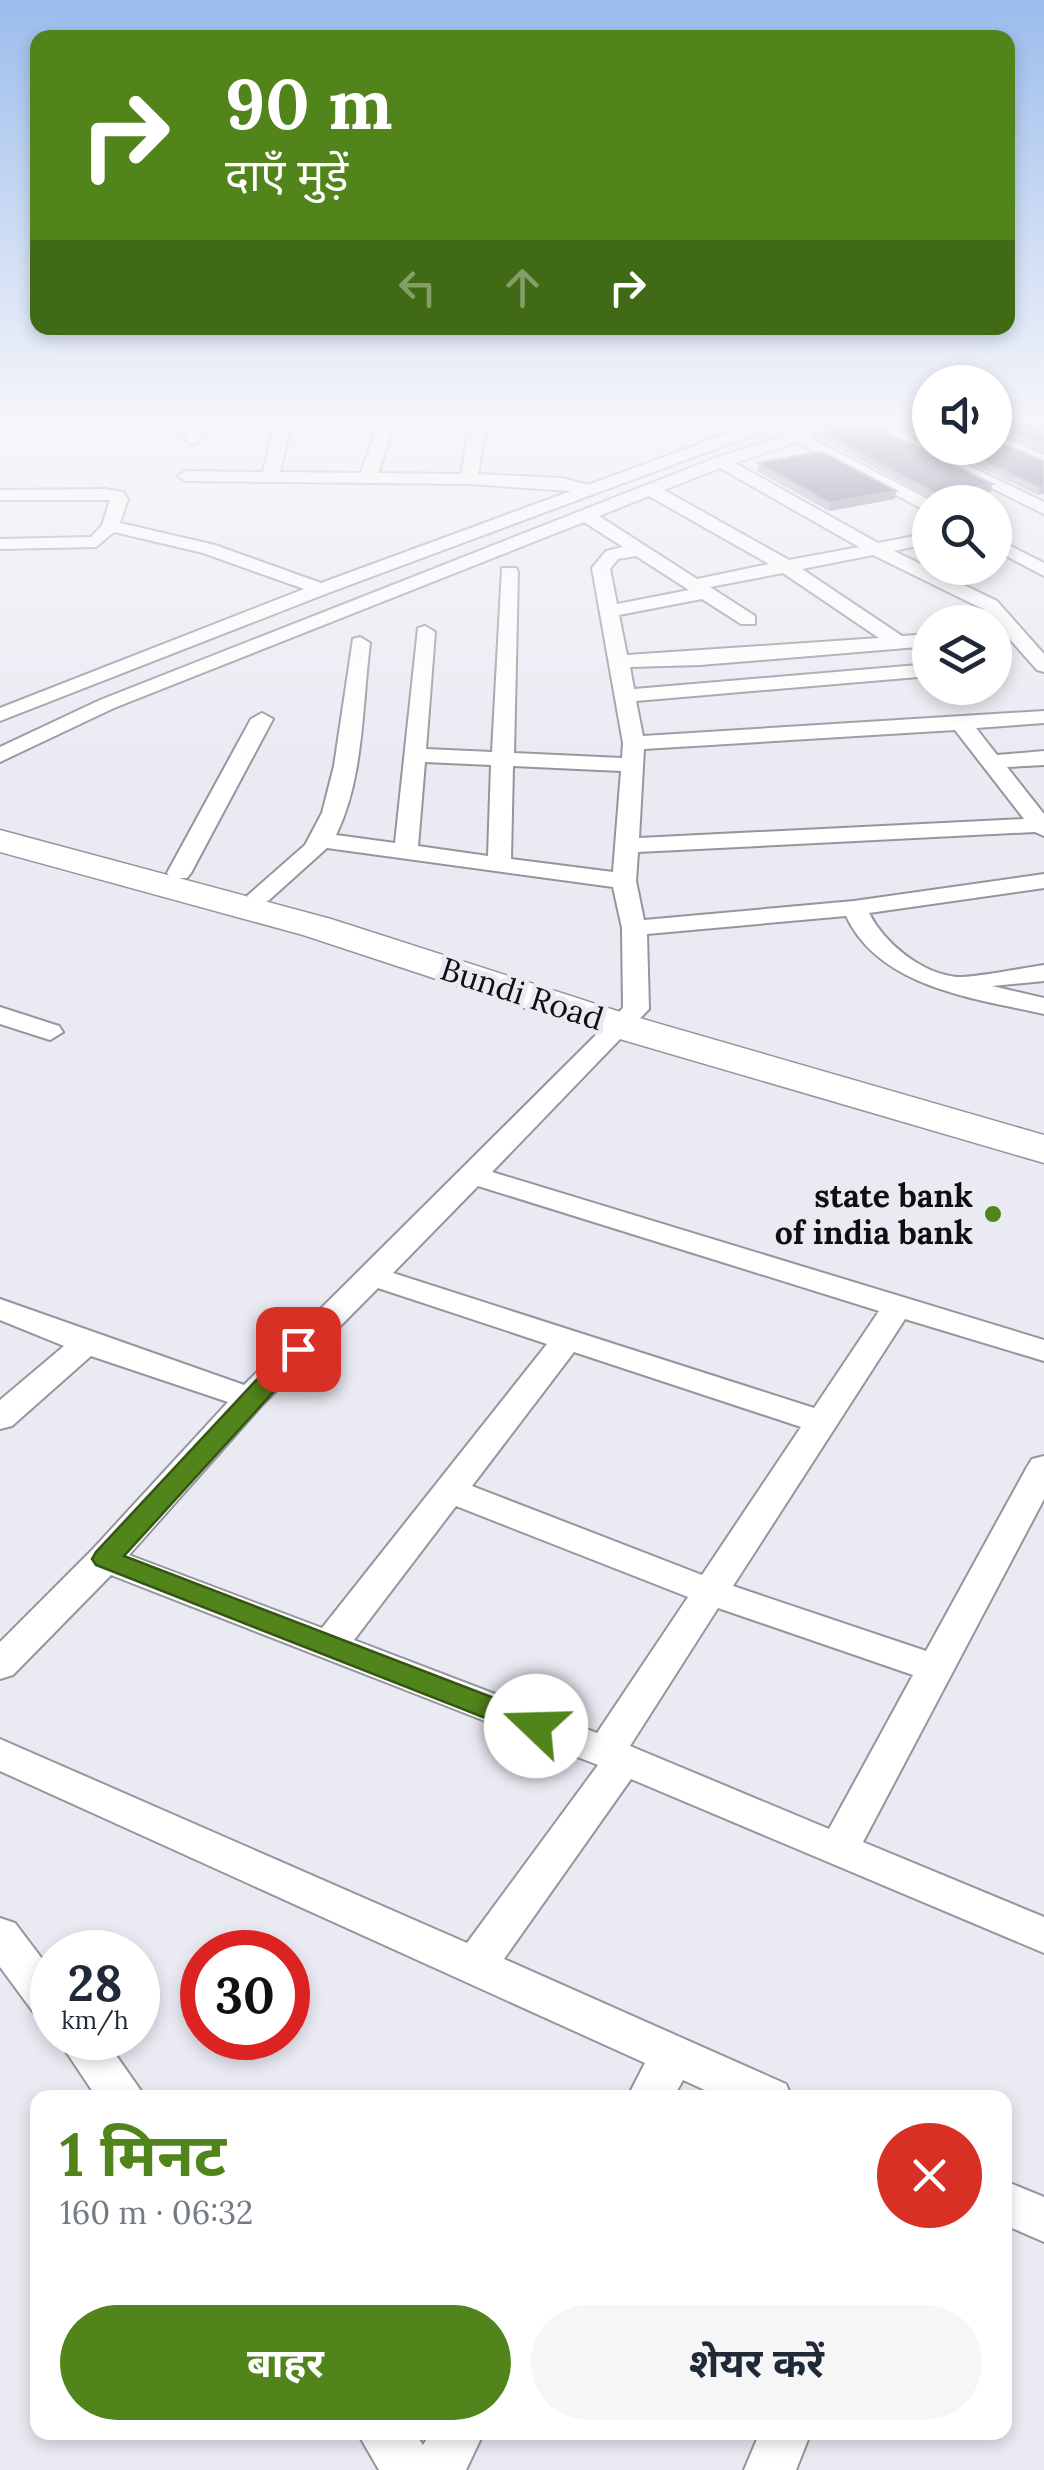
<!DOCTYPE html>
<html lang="hi">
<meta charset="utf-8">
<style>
:root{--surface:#fff;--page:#f6f6f7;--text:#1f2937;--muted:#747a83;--accent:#51851b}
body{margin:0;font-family:Lora,"Noto Sans Devanagari",serif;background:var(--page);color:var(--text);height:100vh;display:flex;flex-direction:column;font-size:38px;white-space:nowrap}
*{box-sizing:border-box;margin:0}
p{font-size:32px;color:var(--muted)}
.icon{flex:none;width:55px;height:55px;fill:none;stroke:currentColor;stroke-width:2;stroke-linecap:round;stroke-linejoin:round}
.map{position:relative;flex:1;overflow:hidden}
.sheet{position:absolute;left:30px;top:2090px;width:982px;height:350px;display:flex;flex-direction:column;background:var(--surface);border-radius:20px;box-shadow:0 5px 15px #0003}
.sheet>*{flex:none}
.hud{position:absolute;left:30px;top:30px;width:985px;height:305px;border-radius:20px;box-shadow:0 5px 15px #0003;background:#51851b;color:#fff;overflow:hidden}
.buttons{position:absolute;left:912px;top:365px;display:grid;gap:20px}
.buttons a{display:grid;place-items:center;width:100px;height:100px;border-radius:50%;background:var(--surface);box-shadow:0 5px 15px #0003;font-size:50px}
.speed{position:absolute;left:30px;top:1930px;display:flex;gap:20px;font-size:50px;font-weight:700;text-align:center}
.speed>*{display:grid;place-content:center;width:130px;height:130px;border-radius:50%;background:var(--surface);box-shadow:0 5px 15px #0003;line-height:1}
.speed small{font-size:25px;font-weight:400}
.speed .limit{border:15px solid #d22;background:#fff;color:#111}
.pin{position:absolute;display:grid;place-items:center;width:85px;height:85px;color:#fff;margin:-42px;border-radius:20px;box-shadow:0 5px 15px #0006}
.me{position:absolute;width:110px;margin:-55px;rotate:291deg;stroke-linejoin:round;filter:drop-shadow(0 0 8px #0008)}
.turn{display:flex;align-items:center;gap:35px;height:210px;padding:0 30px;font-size:45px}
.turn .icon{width:130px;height:130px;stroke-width:2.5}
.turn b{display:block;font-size:70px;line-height:85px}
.lanes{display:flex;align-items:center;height:95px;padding:0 30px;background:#0003;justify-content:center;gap:50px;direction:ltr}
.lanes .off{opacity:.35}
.round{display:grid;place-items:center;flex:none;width:105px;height:105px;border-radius:52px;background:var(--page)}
.headline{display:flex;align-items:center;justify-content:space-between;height:170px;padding:0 30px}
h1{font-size:60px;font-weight:700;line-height:75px;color:var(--accent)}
.cta{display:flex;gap:20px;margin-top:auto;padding:20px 30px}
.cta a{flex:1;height:115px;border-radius:60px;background:var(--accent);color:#fff;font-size:40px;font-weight:700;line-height:115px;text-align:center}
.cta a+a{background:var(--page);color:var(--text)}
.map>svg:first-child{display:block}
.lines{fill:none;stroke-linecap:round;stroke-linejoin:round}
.minor-casing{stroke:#95959e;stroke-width:4}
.primary-casing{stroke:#95959e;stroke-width:3}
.minor{fill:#fff;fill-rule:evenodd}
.primary{fill:#fff;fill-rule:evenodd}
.wall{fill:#9696ac}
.shaded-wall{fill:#75748f}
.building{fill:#434164;stroke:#75748f;stroke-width:2.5}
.route{fill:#51851b;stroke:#355612;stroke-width:2.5}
.poi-dot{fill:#51851b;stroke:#eaeaf3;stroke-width:4}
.labels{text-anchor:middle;stroke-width:10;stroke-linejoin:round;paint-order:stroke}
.street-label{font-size:32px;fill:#0f0f12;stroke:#eaeaf3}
.poi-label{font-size:32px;font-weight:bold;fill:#0f0f12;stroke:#eaeaf3;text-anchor:end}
</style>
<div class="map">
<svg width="1044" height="2470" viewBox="0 0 1044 2470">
<rect width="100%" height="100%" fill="#eaeaf3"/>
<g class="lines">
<defs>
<path id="minor" d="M193,420H209L198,442L192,444L184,439Z
M276,420H292L280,472L361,473L380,420H396L378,473L461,474L471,420H487L478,474L562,478L588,485L764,420H786L778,425L797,430L818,420H838L809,437L933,502L930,513L796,442L735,463L878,543L930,533V543L894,551L997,601L1044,654V672L1037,670L983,609L873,555L802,569L902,636L930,634V646L700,665L630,667L634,689L930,664V676L636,701L643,736L1044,711V723L976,728L997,755L1044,751V765L1007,767L1044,814V836L1035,832L638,852L636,881L644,920L854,901L1044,874V888L869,913C884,943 922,974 957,977C973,978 1023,968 1044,965V981L992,986L1044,998V1014C974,998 880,988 846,916L647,934L649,1009L492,1172L1044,1340V1361L905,1319L733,1586L926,1651L1027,1467L1032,1459L1044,1456V1499L863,1842L1044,1917V1953L631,1779L504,1959L786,2084L792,2098H722L683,2080L673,2098H627L645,2063L0,1771V1739L467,1943L598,1765L111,1575L13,1675L0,1679V1642L92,1550L228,1402L91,1356L12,1426L0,1429V1400L64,1346L0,1320V1299L244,1385L623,1008L622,928L613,887L327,848L268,901L259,903L247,896L305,845L322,813L334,766L353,639L360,637L370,643C362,706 364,778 336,835L395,843L418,628L425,626L435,632L426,749L492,752L502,568H516L518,572L514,753L622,758L623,743L592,568L606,551L623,547L584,522L114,708L0,762V747L100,700L715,458L784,436L775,429L777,426L328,593L0,721V708L304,589L203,553L114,532L96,547L0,549V539L91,537L102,525L110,500H0V490L105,489L123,492L128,499L120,523L215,545L321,583L571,491L469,484L186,481L178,476L186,471L263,472ZM720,468L859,547L789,560L664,490ZM649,496L769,564L697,579L599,516ZM636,556L689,590L617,604L610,569L618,559ZM783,573L879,638L627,655L619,615L702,599L741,624H755V616L710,587ZM955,730L1024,819L639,838L644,749ZM425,762L491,765L488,856L418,846ZM513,766L621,771L613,872L511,859ZM478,1186L879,1311L814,1408L393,1273ZM378,1288L547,1344L322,1628L129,1555L262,1405ZM574,1352L801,1427L702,1575L472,1486ZM456,1506L688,1597L597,1733L354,1640ZM718,1608L913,1675L829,1829L630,1746Z
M854,420H874L1044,502V514Z
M995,434L1044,455V466L995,445Z
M995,538L1044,563V576L995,550Z
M262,713L273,719L191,873L187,878H171L167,873L251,719Z
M0,1007L59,1026L63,1032L50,1040L0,1024Z
M0,1918L15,1923L52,1972V2022L37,2017L0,1967Z
M57,2038H104L146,2098H97Z
M1005,2181L1044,2197V2242L1005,2225Z
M357,2432H414L423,2445L431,2432H484L466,2470H379Z
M760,2432H811L796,2470H744Z"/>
<path id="primary" d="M0,830L331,919L636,1017L1044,1135V1163L606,1035L303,935L0,852Z"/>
</defs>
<use href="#minor" class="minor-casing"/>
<use href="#primary" class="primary-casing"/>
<use href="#minor" class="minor"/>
<use href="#primary" class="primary"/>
</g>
<path class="wall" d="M210,420H269L266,426H210Z
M995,420L1044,423V453L995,433Z
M930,427V443L916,436L917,429Z
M824,433L991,492L937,502L824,440Z
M940,448H995L1044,461L1038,495Z
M758,463L896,491L895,499L829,511L757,471Z"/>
<path class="shaded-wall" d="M992,484L991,492L937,502V494Z
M1044,486V494L1038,495L1039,487Z
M896,491L895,499L829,511L830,503Z"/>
<path class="building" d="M995,420H1037L1044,423V445L995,425Z
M872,425L992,484L937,494L824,433Z
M930,427V435L917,429Z
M995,441L1044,461V486L1039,487L957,448H995Z
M822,452L896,491L830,503L758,463Z"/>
<linearGradient id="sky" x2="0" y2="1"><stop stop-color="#9bbcec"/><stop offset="0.55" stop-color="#f6f6fa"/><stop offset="1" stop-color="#f6f6fa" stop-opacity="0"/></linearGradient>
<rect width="1044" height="766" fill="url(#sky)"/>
<path class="route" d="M298,1342L307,1344L311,1349L307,1355L124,1556L546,1718L551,1726L546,1734L536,1737L526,1734L96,1565L92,1559L96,1552L290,1344Z"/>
<circle class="poi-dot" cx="993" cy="1214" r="10"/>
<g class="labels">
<g class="street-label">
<text transform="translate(522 994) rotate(18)" y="11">Bundi Road</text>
</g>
<g class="poi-label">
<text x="973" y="1207">state bank<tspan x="973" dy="37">of india bank</tspan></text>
</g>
</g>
</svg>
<div class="buttons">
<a><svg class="icon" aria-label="sound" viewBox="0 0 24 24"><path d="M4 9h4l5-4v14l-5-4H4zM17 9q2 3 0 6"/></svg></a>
<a><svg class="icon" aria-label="search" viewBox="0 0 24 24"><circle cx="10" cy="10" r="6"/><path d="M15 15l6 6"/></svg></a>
<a><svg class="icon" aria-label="layers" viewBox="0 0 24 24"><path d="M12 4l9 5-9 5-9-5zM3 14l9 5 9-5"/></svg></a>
</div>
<div class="speed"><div>28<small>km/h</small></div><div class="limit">30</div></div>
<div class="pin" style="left:298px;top:1349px;background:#d93025"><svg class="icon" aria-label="arrive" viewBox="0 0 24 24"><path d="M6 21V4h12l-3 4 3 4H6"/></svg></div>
<svg class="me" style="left:536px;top:1726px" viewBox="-20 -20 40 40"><circle r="19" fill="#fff"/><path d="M0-13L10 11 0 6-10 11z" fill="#51851b"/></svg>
<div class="hud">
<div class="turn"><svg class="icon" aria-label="right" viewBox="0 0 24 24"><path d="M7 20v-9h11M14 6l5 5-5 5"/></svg><div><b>90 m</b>दाएँ मुड़ें</div></div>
<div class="lanes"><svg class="icon off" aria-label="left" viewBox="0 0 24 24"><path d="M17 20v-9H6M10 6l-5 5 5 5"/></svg><svg class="icon off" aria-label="ahead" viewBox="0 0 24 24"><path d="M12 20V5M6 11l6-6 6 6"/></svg><svg class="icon" aria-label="right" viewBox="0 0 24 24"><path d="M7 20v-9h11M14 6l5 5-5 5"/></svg></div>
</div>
<section class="sheet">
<div class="headline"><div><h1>1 मिनट</h1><p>160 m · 06:32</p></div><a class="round" style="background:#d93025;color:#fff"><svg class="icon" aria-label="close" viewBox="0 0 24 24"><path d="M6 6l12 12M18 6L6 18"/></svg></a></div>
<div class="cta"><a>बाहर</a><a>शेयर करें</a></div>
</section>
</div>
